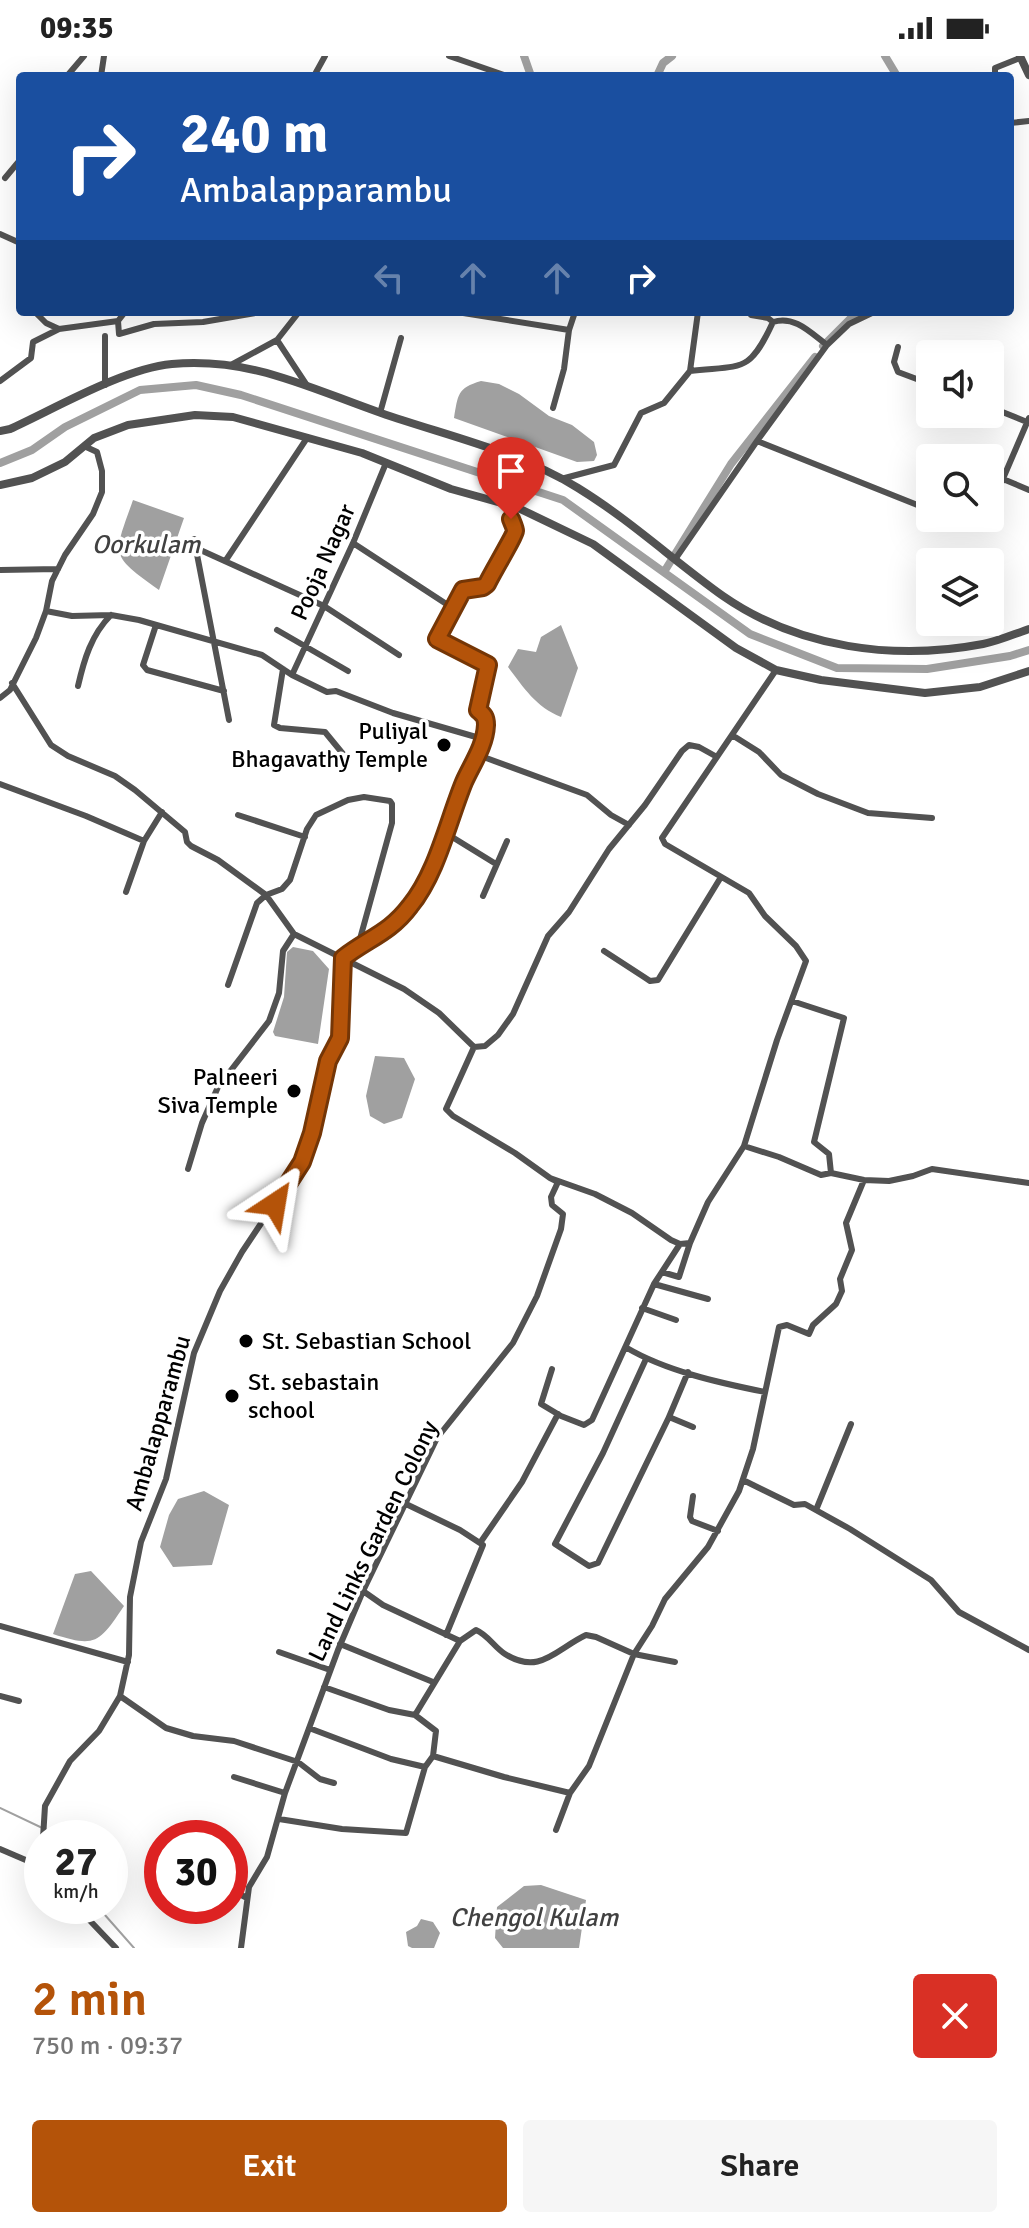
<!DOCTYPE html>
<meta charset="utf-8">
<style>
:root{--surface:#fff;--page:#f6f6f6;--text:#222;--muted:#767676;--accent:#b45309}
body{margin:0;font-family:Signika,sans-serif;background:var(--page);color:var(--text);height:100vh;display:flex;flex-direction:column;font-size:30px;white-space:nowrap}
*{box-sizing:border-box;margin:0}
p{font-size:26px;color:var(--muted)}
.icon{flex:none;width:44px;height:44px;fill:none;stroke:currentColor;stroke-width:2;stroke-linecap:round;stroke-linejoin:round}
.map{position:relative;height:1892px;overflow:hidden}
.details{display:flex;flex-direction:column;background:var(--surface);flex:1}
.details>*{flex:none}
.guide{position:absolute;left:16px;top:16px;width:998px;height:244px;border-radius:8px;box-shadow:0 8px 32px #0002;background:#1a4fa0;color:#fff;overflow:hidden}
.tools{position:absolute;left:916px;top:284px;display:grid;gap:16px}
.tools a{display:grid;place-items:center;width:88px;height:88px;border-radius:8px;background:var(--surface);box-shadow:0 8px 32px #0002;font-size:40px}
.speed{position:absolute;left:24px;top:1764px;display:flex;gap:16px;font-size:40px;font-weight:700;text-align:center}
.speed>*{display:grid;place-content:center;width:104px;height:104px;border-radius:50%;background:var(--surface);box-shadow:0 8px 32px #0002;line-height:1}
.speed small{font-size:20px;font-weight:400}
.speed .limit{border:12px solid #d22;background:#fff;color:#111}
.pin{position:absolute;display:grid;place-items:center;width:68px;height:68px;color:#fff;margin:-82px -34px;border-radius:50% 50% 50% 0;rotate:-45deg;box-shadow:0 0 8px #0007}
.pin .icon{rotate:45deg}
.me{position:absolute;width:88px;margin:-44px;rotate:33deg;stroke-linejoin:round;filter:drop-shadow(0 0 6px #0008)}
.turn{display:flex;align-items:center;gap:28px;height:168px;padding:0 32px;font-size:36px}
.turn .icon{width:104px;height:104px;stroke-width:2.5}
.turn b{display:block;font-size:56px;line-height:68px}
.lanes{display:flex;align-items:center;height:76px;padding:0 32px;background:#0003;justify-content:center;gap:40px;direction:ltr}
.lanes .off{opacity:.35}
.round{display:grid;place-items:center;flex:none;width:84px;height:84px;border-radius:8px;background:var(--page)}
.headline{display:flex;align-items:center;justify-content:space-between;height:136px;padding:0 32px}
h1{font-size:48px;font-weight:600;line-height:60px;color:var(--accent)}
.button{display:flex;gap:16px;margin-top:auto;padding:16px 32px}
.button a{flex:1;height:92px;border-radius:8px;background:var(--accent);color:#fff;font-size:32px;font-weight:600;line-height:92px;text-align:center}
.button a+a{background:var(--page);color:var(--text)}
.status{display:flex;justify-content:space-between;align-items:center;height:56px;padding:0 40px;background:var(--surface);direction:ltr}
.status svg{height:22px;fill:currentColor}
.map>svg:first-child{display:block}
.water{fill:#a0a0a0}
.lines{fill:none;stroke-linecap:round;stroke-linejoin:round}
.stream{stroke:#a0a0a0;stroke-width:2}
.canal{stroke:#a0a0a0;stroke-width:8}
.minor{stroke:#525252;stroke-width:6}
.tertiary{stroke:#525252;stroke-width:8}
.route-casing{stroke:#753606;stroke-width:20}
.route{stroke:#b45309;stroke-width:14}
.poi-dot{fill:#000;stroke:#fff;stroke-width:3}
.labels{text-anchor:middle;stroke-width:7;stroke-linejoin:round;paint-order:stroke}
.street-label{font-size:24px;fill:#000;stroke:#fff}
.poi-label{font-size:24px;fill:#000;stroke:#fff;text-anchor:end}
.water-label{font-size:26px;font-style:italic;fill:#414141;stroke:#fff}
</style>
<div class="status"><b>09:35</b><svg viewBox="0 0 49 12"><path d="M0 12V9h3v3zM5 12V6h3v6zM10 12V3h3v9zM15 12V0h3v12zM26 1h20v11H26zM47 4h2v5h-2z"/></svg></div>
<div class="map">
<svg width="1029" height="1892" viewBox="0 0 1029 1892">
<rect width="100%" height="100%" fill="#fff"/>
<path class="water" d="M481,325L499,328L519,338L549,360L572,369L594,386L597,399L594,405L577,406L454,362C458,339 457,332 481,325Z
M133,444L184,462L159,534C109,498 113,501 133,444Z
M561,569L578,612L561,661C536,651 524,632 508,611L518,593L536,596L541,581Z
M293,891L313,895L329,913L318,988L275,980L273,976L284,941L287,896Z
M375,1000L404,1002L415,1023L402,1062L384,1068L370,1060L366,1040Z
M204,1435L229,1449L212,1509L173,1511L160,1491L169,1459L178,1443Z
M91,1515L124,1550C99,1587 96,1592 53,1578L75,1518Z
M541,1829L586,1844L579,1892H503L495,1882L497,1851L524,1830Z
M421,1863L433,1866L440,1877L434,1892H412L408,1890L406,1876L417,1870Z"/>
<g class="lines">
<path class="stream" d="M0,1752L55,1778L57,1782
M97,1850L134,1892"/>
<path class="canal" d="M524,0L531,20
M885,0L897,20
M657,20L663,7L672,0
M823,290L851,262L865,256
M0,407L32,394L65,371L140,334L196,329L241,339L563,444L750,578L837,612L927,613L1010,600L1029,594
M664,516L731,408L815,301"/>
<path class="minor" d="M449,0L507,20
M67,20L84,0
M101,20L104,0
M314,20L325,0
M995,20V12L1020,2
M1010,67L1029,65
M5,122L20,104
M0,178L20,187
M35,256L46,267L59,273
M457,256L569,274L564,313L553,352
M751,259L768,262L773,266C794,259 810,276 827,289
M118,265L119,278L154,268L203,266L261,256
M569,274L575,256
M277,284L306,328
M898,291L894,306L898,316L930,328
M231,309L277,284L299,256
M690,315C743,309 749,318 773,266
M0,325L31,302L33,286L59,273L118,265L125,256
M105,329V280
M990,351L1027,366
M380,357L401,282
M757,385L827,289L849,268L874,256
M561,423L614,409L641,357L664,347L690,315L698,256
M1003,423L1029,434
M990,453L1029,362
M952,462L979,470L985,462
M194,483L229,664
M353,487L454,553
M196,492L324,550L399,599
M676,502L757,385L930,454
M226,504L307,382
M0,514L58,513
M46,555L72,560L111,559L139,564L262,599L292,619L327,636L336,635L393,657L483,683
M156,569L143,609L147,614L224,635
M277,574L348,615
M283,613L274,669L280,672L325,676L348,704
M776,614L662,782L665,788L749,837L765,860L796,890L806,905L777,984L744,1090L779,1101L821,1119L831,1117L864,1124L889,1125L913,1120L932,1113L1029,1127
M292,619L353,487L386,407
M12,627L51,689L68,700L115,720L135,734L185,776L187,786L191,790L218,804L266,839L257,847L228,929
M78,630C84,604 91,579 111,559
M0,642L10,634L36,582L46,555L52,525L65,499L93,458L102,436V415L97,396L84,390
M732,679L759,696L781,719L818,738L868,757L932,762
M478,699L587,739L611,759L629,769
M0,728L86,760L144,785
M238,759L305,781
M444,776L496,808
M126,836L144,785L162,756
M483,840L507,785
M358,890L392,767V748L390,745L364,741L348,744L316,759L307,773L290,824L282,833L266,839L294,878L404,933L439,957L474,991L485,990L498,979L513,958L548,880L569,856L609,793L645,749L682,695L689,689L699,691L717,701
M604,895L644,921L650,925L658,924L721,821
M792,945L844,962L814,1086L829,1098L831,1117
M474,991L446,1053L453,1060L515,1097L550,1122L595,1138L632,1157L671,1184L680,1188L690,1187L708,1146L744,1090
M188,1113L202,1067L218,1031L269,965L279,937L283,895L294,878
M662,1216L679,1221L690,1187
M654,1228L680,1188
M642,1252L676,1264
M627,1292C666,1315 720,1327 765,1336
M646,1303L603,1397L555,1488L589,1510L598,1507L669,1361L688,1316
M552,1313L541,1348L561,1360L584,1369L592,1364L654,1228L708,1243
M669,1361L693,1371
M743,1424L794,1449L805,1448L850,1473L931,1524L959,1556L1029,1594
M693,1440L690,1461L692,1465L718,1475
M406,1448L460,1474L483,1489L446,1579
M816,1454L851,1368
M480,1487L522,1426L558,1358
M363,1535L383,1549L460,1585
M0,1570L128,1606
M340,1588L433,1626
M279,1596L330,1614
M0,1640L19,1645
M120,1640L166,1672L193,1680L234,1685L298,1706L320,1723L334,1727
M415,1659L460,1585L476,1574C488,1579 494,1591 505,1598C540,1620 556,1593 586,1579L596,1581L634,1598L675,1606
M309,1672L391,1703L425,1711
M433,1700L504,1721L570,1737
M234,1721L285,1737
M279,1763L342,1773L406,1777L425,1711L433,1700L436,1675L415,1659L389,1654L324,1631
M556,1774L570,1737L589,1710L634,1598L652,1570L665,1543L708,1491L739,1435L753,1393L779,1271L787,1269L809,1278L813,1269L836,1248L842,1235L840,1223L852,1194L846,1167L864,1124
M43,1782L45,1750L70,1705L99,1675L120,1640L129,1599L130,1541L141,1486L166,1423L194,1297L220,1235L242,1196L302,1106L312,1077L328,1005L340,982L343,902C366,883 391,876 410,850C437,817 448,766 464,726C472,708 485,690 486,669C486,661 484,659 478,654L488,609L439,586L437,583L463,534L483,531L487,528C491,518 515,479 515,475C515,471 512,466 511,463L516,451
M0,1793L42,1811
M41,1810L42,1793
M230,1833L247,1842
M76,1850L116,1892
M241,1892L249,1831L267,1801L285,1737L338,1594L363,1535L437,1382L513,1287L537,1240L561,1173L563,1158L552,1149L551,1141L558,1126L550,1122"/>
<path class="tertiary" d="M1020,0L1029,19
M0,375L10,373C56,352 122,313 172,308C251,301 309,332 381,357C447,380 518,395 578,432C630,464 674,505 723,540C798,592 894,605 983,588C999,585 1014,578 1029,573
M0,429L32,422L65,406L94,382L128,369L195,359L233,361L362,397L451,433L516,451L593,488L736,592L776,614L821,624L925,637L980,631L1029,615
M516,451L534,411"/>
</g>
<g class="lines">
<defs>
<path id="route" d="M275,1148L302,1106L312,1077L328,1005L340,982L343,902C367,883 390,877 410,850C437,817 448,765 464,726C472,708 485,690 486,669C486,661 484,659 478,654L488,609L437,583L463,534L483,531L487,528C491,519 515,479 515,475C515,472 512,466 511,463"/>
</defs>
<use href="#route" class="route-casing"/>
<use href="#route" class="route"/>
</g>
<g class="poi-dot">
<circle cx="444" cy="689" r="8"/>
<circle cx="294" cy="1035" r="8"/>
<circle cx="246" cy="1285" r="8"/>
<circle cx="232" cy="1340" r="8"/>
</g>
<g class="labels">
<g class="street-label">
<text transform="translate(323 506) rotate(-66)" y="8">Pooja Nagar</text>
<text transform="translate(158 1367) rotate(-74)" y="8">Ambalapparambu</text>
<text transform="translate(373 1485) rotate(-64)" y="8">Land Links Garden Colony</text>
</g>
<g class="poi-label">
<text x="428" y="683">Puliyal<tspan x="428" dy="28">Bhagavathy Temple</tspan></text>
<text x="278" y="1029">Palneeri<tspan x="278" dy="28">Siva Temple</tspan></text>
<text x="262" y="1293" text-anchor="start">St. Sebastian School</text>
<text x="248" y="1334" text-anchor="start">St. sebastain<tspan x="248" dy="28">school</tspan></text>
</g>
<g class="water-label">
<text x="146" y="497">Oorkulam</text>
<text x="534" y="1870">Chengol Kulam</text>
</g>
</g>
</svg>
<div class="tools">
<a><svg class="icon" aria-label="sound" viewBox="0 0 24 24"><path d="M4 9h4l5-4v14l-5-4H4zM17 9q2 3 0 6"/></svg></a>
<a><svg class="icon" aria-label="search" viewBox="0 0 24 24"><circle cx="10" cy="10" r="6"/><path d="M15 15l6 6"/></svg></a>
<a><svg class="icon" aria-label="layers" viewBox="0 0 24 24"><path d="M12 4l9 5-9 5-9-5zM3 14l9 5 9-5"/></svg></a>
</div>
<div class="speed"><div>27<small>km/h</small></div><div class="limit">30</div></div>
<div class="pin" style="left:511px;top:463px;background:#d93025"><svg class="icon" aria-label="arrive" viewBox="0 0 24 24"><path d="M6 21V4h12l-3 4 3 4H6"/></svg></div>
<svg class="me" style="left:275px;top:1148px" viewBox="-20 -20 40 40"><path d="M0-17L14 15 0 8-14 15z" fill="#b45309" stroke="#fff" stroke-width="4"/></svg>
<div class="guide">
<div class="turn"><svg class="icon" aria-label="right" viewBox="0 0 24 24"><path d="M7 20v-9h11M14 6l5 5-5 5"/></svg><div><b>240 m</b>Ambalapparambu</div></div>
<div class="lanes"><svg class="icon off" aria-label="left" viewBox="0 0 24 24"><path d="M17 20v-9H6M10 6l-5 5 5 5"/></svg><svg class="icon off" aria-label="ahead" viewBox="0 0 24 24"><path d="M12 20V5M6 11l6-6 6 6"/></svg><svg class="icon off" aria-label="ahead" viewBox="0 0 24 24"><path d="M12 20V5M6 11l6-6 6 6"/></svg><svg class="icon" aria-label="right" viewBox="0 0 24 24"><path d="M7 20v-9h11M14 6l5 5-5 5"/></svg></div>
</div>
</div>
<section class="details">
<div class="headline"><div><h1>2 min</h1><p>750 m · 09:37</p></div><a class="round" style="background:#d93025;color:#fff"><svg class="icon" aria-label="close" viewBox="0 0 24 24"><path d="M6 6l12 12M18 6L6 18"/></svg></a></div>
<div class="button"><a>Exit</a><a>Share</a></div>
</section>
